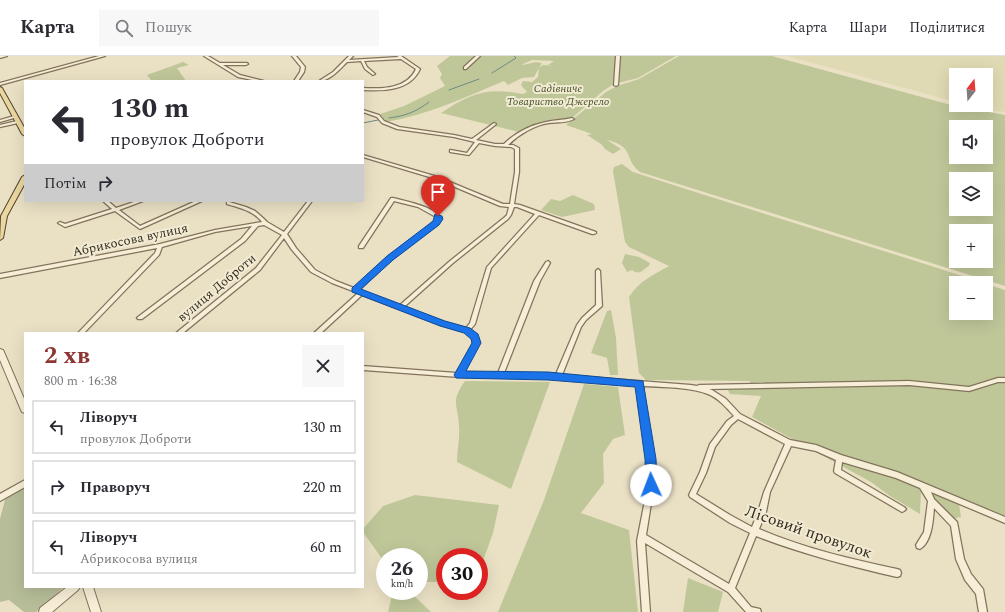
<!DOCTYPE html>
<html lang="uk">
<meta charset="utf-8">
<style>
:root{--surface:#fff;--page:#f7f7f7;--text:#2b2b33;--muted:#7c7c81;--line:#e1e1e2;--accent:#8d3632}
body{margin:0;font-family:Spectral,serif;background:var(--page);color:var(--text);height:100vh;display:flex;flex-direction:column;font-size:15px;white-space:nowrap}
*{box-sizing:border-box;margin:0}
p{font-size:13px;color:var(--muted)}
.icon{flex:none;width:22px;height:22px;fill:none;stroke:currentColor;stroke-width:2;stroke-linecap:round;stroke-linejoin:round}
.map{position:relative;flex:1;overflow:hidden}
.panel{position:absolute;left:24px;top:276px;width:340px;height:256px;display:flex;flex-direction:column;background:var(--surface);border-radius:0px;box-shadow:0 4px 16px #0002}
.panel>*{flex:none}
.banner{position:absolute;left:24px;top:24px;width:340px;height:122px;border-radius:0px;box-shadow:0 4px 16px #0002;background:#fff;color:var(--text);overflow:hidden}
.needle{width:26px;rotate:17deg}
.controls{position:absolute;left:949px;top:12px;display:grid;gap:8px}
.controls a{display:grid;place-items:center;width:44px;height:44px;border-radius:0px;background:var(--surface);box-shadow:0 4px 16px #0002;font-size:20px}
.speed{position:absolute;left:376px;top:492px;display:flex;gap:8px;font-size:20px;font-weight:700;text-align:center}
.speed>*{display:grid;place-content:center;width:52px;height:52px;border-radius:50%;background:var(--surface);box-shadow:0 4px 16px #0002;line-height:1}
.speed small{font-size:10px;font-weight:400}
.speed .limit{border:6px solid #d22;background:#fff;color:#111}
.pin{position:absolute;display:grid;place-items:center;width:34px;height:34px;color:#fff;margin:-41px -17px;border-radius:50% 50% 50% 0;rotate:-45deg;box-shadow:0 0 4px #0007}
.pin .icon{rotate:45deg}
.me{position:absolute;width:44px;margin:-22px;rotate:358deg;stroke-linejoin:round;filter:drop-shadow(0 0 3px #0008)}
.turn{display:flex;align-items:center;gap:14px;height:84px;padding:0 20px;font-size:18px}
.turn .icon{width:52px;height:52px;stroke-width:2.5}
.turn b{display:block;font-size:28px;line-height:34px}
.then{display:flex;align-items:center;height:38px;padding:0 20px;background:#0003;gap:8px;font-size:15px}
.round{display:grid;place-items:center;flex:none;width:42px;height:42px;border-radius:0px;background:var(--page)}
.overview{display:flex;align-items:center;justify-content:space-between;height:68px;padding:0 20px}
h1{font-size:24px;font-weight:700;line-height:30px;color:var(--accent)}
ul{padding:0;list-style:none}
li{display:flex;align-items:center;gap:12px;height:54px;margin:0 8px 6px;padding:0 12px;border:2px solid var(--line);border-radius:0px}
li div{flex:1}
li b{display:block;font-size:15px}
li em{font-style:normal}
header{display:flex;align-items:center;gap:24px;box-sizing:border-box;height:56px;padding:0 20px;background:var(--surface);border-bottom:1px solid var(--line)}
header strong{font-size:19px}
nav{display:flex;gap:22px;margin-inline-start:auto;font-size:14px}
.search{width:280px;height:36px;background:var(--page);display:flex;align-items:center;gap:10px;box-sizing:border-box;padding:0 14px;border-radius:0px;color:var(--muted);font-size:15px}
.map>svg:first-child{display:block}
.farmland{fill:#dfdab3}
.green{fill:#bfc799;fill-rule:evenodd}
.cemetery{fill:#b6bd98}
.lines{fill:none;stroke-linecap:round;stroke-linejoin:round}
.stream{stroke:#6e8b85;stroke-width:1}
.minor-casing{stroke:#83735c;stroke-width:2.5}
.tertiary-casing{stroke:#83735c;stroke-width:2}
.primary-casing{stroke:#514230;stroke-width:2}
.minor{fill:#f6eed7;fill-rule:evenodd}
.tertiary{fill:#f6eed7;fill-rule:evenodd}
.primary{fill:#ead7a0;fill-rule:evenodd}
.route{fill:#1a73e8;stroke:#114b97}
.labels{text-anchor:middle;stroke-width:4;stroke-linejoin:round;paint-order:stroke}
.far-park-label{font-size:11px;font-style:italic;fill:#434f27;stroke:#f2ebd3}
.street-label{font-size:13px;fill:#352b1f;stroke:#f2ebd3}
.near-street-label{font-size:16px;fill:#352b1f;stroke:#f2ebd3}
</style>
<header>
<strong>Карта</strong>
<div class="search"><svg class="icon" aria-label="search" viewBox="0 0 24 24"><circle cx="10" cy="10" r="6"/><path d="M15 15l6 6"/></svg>Пошук</div>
<nav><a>Карта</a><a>Шари</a><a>Поділитися</a></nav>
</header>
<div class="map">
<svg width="1005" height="556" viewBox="0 0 1005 556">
<rect width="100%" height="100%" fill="#eae1c5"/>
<path class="farmland" d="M787,0H1005V56L987,54L967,49H986V19H956V46Z"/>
<path class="green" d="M450,0H676L638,22L614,28L603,35L571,63L541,67L523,77L441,57C470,37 488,31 523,38L527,36L521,29L523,25L532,26L538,21L539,12L543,9L555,10L548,9L554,5L532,4L523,8V9L536,6L542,7L534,21L522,22L508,29L504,25C466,41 427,59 386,66L380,58L404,50L445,30L440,22L442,18L437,10Z
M679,0H772L951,49L1005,59V230L640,116C623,103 636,91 607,84L621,93L613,98L605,93L601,88L587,79L592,78L566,69L606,36L617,30L639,23ZM956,71H986V101H956ZM956,123H986V153H956ZM956,175H986V205H956Z
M183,6L189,9L177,12L186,25H152L147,19Z
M622,108L633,116C749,154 866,188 983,227H956V257H986V228L1005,234V460L958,441L961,461L952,463L921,435L920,458L890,440L871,426L752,361L761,340L730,338L728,334L751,333L750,325L646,324L639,317L629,241C639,225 653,219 669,210L629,191L625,186L613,115L614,111Z
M573,139L594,148L595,154L562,161L541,154L551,143L560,145Z
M625,198L639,201L650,207L649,210C642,214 640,220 632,214L627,216L622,207Z
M611,254L616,282L618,319H610L607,302L591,297L607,255Z
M465,325L550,326L511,433L457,406C457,394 460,382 459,370C458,348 450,346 465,325Z
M584,328L618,331L625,379L613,383L603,398L604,427L581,457L629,474L638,556H498L544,444Z
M415,439L499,449L493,477L479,516V501H445V526H419V501H385V507L363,476V473L383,450Z
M688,522L723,536L718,556H683Z
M393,535H409L431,556H388Z"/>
<path class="cemetery" d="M25,429V531H64L36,556H24L9,544L0,546V463L6,440Z"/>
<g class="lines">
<path class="stream" d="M492,17L516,2L514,0
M449,34L479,23
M389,62C405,60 416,56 429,46
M363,67L378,64"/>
<defs>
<path id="minor" d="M0,0H7L0,2Z
M99,0H105L0,29V27Z
M204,0H208L220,7H247L248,8L246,9H223L240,19L264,25H257L238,21Z
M292,0H296L305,11L304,16L298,25H294L300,16L301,11Z
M349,0H353L349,4L399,1L397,0H401L420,13C410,35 384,35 363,34V32C382,33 407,33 416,13L401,3L364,5L367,11L375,18L373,19L365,13L361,5L347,6C340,13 330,25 319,25L333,16Z
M476,0H480L466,13H464V11Z
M616,0H620L618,29L616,30L614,29Z
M363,54L379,59L384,65L399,71L454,79L472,83L494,67L496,68L495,69L476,84L495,88H504C515,77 531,69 546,66C555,64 564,64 572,62L574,63C567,67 558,66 549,67C535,69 519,78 508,89H513L519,92V116L514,148L520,149L596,176V177L594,178H592L539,159L491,212L475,268L470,274L477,280L479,287L463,317H498L534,225L546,206L548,205L550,207L540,225L504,317L556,318L577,269L582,262L596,249V215L598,213L600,215L602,250L586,264L581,271L562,319L691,329L697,330L699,329L909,325L969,331L998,322H1005V326H998L969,335L909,329L709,333L712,334L726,343L740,358L790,384L816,389L841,399L897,416L1005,461V467L931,436L934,443L957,466L964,503L971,518L983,533L987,556H979L976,538L965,524L956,503L951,470L934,452C933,464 932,486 920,493L917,492L916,489L924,476L928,445L920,432L896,422L842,406L841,414L904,451L906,453L904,455L902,456L835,417L834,415L836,404L816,395L791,390L770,436L766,456L759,473C803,492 850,503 897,513L900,514L901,517L900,520L897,521C849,510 802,498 756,480L735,532L751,551L760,553L761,556H746L728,536L645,487L650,556H642L637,485L648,429L647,403L637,329L548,322L459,321L363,314V310L457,317L473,287L472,282L465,276L441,269L362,239L321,277H314L358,237L332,227L311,216L292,194L284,182L260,214L183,277H176L256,212L282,179L264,169L258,170L245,185L142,263H138L137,262L138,261L241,183L252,170L215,176L162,191L159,199L84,277H78L155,197L157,192L0,222V218L160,188L215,174L262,166C254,155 240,152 227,148V146H229L246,151L255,155L263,162L267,166L284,176L308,145H312L287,178L296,192L315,214L336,225L354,232L388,201L434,166L437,163L436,161L418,151L394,145L363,192H359V190L391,142H393C404,145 437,151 441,163L438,168L392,203L359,234L400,249L450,205L505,161L507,159L509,151L500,150L436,123L363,101V99L438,121L503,148H510L515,116V93L511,91L495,90L479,87L469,99L450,96V94H451L467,97L475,86L454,81L397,73L382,67L377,61L363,56ZM514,151H517L535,158L487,211L470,267L466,272L444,266L404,251L453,207L508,163L511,159ZM643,330C663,331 690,331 708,338C718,342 726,351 734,360L727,365L710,388L700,416L689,439L690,441L730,467L750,477L729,528L646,479L654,429L653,403ZM738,363L785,388L764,436L758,456L752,471L730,459L696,438L706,417L715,391L731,369Z
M14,60L17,61L0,66V64Z
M17,65H18V67L0,71V69Z
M103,145H108L116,152L137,145H143L119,154L140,170L196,145H202L140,173L115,155L65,171L58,167L60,166L65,168L112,153Z
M25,424V431L0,445V438Z"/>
<path id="tertiary" d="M0,293L3,294L4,296L25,345V357L22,356L21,354L0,304Z
M67,531H80L78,534L52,556H39L40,552Z
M83,531H93L101,556H91Z"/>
<path id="primary" d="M0,31L2,32L25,73V80L22,78L0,37Z
M25,119V127L7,160L3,182L0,184L1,160L22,121Z"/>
</defs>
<use href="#minor" class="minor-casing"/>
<use href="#tertiary" class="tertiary-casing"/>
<use href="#primary" class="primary-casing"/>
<use href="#minor" class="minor"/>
<use href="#tertiary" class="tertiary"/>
<use href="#primary" class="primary"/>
</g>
<path class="route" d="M435,158L442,160L443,163L439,169L393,204L361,233L445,265L470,272L478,278L481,287L466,315L548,316L643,325L656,403L657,429L655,432L651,434L647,432L646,429L645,403L635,331L548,324L456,322L454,319L472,287L471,283L464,277L440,270L352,236V232L387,200L433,165Z"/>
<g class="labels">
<g class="far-park-label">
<text x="558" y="36">Садівниче<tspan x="558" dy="13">Товариство Джерело</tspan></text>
</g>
<g class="street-label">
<text transform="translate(130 183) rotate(-12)" y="5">Абрикосова вулиця</text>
<text transform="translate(216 231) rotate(-40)" y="5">вулиця Доброти</text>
</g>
<g class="near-street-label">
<text transform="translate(809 475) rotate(19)" y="6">Лісовий провулок</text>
</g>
</g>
</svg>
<div class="controls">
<a><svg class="needle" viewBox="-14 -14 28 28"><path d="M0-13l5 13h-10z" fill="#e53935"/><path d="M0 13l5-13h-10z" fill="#7c7c81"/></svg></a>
<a><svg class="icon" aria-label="sound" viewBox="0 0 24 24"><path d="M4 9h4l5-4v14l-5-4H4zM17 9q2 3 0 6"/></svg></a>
<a><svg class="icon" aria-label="layers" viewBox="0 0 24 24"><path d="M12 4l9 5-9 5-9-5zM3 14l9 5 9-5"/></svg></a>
<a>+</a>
<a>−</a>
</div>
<div class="speed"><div>26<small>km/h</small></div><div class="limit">30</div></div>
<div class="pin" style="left:438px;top:160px;background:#d93025"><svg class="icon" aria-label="arrive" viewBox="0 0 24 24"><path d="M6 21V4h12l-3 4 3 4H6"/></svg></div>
<svg class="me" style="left:651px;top:429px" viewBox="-20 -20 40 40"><circle r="19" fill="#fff"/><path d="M0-13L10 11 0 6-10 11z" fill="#1a73e8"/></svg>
<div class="banner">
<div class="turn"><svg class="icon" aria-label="left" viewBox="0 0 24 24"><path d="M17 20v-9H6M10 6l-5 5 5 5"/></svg><div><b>130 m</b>провулок Доброти</div></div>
<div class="then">Потім<svg class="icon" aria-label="right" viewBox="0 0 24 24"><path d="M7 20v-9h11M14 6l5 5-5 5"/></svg></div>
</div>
<section class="panel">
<div class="overview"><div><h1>2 хв</h1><p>800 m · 16:38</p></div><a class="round"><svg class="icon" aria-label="close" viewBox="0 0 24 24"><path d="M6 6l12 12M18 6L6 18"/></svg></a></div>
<ul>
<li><svg class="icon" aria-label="left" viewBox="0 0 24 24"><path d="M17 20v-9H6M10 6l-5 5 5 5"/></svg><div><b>Ліворуч</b><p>провулок Доброти</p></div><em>130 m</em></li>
<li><svg class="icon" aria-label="right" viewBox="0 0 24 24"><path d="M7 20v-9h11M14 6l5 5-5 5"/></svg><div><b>Праворуч</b></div><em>220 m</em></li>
<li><svg class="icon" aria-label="left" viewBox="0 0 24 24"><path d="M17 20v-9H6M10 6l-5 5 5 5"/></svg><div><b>Ліворуч</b><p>Абрикосова вулиця</p></div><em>60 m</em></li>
</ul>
</section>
</div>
